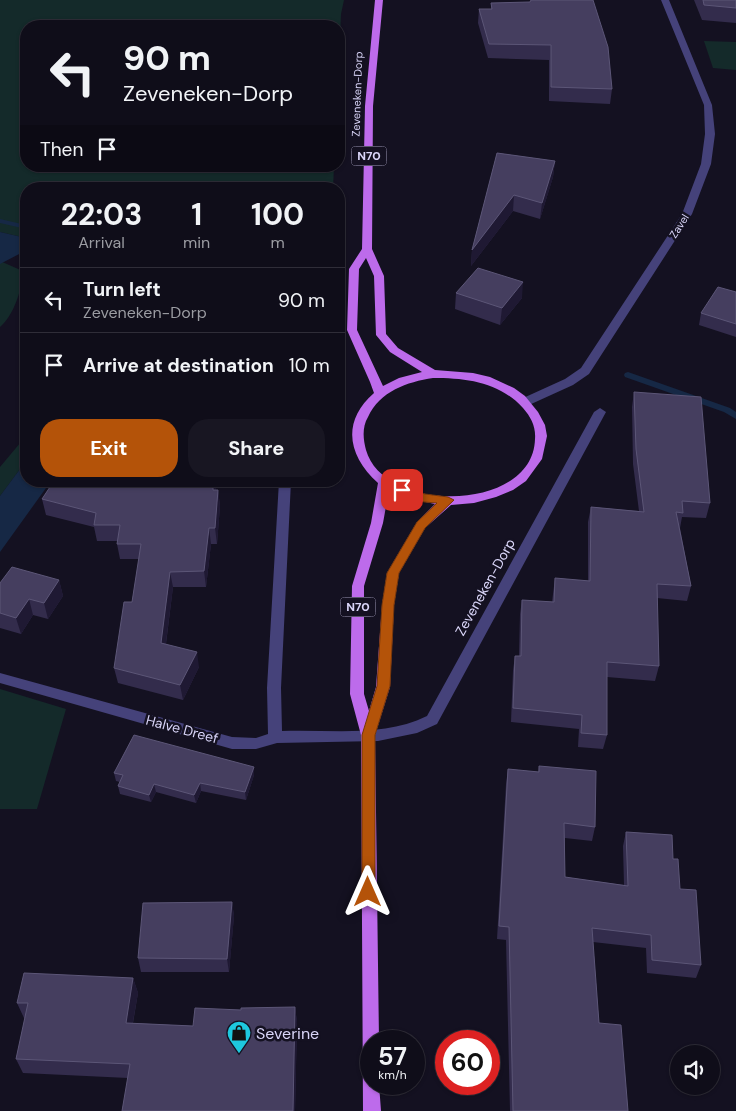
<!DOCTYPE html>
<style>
:root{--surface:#0f0d19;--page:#181622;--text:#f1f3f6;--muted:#9b9ca2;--line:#2f2d38;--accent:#b45309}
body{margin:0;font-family:"DM Sans",sans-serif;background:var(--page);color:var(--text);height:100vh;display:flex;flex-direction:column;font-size:19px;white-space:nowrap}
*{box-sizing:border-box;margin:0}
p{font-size:16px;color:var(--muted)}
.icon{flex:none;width:28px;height:28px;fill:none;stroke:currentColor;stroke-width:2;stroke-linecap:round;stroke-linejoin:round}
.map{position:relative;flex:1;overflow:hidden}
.panel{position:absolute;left:20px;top:182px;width:325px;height:305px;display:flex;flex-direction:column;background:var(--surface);border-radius:20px;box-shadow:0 1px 4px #0004,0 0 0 1px var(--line)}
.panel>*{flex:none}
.top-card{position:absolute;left:20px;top:20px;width:325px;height:152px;border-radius:20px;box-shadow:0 1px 4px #0004,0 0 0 1px var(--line);background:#0f0d19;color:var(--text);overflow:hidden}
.controls{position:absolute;left:670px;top:1045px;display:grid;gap:10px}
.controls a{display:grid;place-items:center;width:50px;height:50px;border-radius:50%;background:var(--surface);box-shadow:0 1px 4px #0004,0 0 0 1px var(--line);font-size:25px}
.speed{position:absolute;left:360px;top:1030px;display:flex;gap:10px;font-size:25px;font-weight:700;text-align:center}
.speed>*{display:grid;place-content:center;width:65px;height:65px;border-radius:50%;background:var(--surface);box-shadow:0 1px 4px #0004,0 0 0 1px var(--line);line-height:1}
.speed small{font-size:12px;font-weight:400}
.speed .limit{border:8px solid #d22;background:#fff;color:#111}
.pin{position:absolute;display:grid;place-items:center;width:42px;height:42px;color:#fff;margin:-21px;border-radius:10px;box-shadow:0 2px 8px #0006}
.me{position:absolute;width:55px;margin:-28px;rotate:0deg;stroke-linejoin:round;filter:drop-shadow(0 0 4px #0008)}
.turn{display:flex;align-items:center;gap:18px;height:105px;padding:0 20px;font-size:22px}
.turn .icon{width:65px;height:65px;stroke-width:2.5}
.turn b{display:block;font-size:35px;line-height:42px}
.then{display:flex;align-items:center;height:48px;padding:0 20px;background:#0003;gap:10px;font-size:19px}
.eta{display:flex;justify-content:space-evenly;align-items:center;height:85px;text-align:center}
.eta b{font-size:30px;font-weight:700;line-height:35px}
.cta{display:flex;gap:10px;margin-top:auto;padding:10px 20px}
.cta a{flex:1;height:58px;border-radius:20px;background:var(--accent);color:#fff;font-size:20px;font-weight:700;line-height:58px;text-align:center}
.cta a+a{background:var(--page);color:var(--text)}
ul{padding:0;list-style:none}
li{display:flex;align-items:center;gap:15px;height:65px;padding:0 20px;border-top:1px solid var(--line)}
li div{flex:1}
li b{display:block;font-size:19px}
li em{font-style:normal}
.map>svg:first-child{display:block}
.green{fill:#142a2a}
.water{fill:#162845}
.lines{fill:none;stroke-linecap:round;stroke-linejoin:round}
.stream{fill:#162845;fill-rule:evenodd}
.minor{fill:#45427a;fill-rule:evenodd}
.primary{fill:#bd6beb;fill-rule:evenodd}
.wall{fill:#332c4c}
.shaded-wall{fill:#1f1933}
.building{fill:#453e5f;stroke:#5c5677}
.route{fill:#b45309;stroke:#753606}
.labels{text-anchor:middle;stroke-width:5;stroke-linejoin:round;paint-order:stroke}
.far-street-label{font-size:11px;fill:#dad6f9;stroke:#141121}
.shield{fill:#141121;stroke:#9f9bb8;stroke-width:1}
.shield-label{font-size:12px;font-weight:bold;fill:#dad6f9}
.street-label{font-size:14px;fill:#dad6f9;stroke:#141121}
.near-poi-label{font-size:16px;fill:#dad6f9;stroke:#141121;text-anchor:start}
</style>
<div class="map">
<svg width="736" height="1111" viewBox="0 0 736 1111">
<rect width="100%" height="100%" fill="#141121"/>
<path class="green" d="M0,0H344L341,14L339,61V26H26V166H334L333,189H26V238L0,232Z
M704,41L736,42V70L713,68Z
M0,261L25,272C20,291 15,314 0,327Z
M26,436V461L0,496V467Z
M0,689L66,709L37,809H0Z"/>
<path class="water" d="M0,232L26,238V253L23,252L0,264Z
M26,461V481H51L0,552V496Z"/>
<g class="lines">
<path class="stream" d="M0,219L26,225V229L0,223Z
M628,372L730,408L736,412V419L724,412L625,377L624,375L625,373Z"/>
<path class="minor" d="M661,0H669L712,105L715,134L711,164L692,214L589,374L573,385L529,405H521L519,402L521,399L565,379L581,368L682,214L701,164L705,134L704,105Z
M600,408L606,412L437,724L417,733L378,741L277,743L256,749H232L0,683V673L232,737L256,738L268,734L267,688L279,481H291L281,688L282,731C330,729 382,738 427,716L594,412Z"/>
<path class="primary" d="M375,0H383L373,106L372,249L384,276L386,334L398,348L435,370L473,373L490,377L514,388L525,396L538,412L545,425L547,436L542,459L526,481L513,490L496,497L474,503L451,505L425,528L399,573L394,605L390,687L375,735L379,1041H371V1084H379L381,1111H363L361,735L350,694L352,586L371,523L378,483C348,456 341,422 374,393L370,382L347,330L349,269L362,249L365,106ZM366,258L374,276L376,335L390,352L422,372L399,378L383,386L357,330L359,269ZM433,378C467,378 499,382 523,408C531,417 536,427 535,439C533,513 384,514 366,450C363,439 362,427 368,417C380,391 407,382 433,378ZM389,490L411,499L435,504L417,522L387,573L382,605L376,687L369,711L364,694V586L383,523Z"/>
</g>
<path class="wall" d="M694,0H736V23L702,20Z
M491,3L612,89L610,104L549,101V60L488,58L478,23L479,9H491Z
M497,153L555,161L553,177L540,219L513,211L471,266L472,250Z
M736,292V337L699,325L701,313Z
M456,293L522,298L500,325L455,309Z
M634,392L710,503L706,518L682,517L680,528L691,586L687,601L657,598L659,666L655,681L607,677V735L603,749L578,747L579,729L511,722L513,670L515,656H519L520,614L522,600L552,602L555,578L588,581V522L591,507L639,511L633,464L632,407Z
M218,490L220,506L217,544H211L206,587H173L166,644L199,667L183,700L118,683L114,668L132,602L139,559H120L117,544V541H97L94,527L46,515L42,499Z
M59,580L63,596L48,619L33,615L21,634L0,628V583Z
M539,766L595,827L592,841L565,838V877L624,885L623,846L626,832L673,859L680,889L701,965L696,978L647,973L646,948L593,942L599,1023L628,1111H510L506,940L497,939L506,784L508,769L538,772Z
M254,767V775L246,800L201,791L196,803L156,792L151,802L120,794L118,786L120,782L116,781L114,773Z
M232,902L234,916L229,972H141L138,958Z
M133,978L138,993L133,1023L193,1026L241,1010L295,1007L297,1022L295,1111H122L128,1078L23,1073L16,1059L25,1018H24L17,1003Z"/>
<path class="shaded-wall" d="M555,161L553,177L540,219L542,203Z
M514,195L513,211L471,266L472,250Z
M523,282L522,298L500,325L502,308Z
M213,481H217L214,506L213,490Z
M218,490L220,506L217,544L215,528Z
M209,528L211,544L206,587L204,571Z
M170,572L173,587L164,658L161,643Z
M59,580L63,596L48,619L44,603Z
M29,599L33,615L21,634L16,618Z
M197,652L199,667L183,700L180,685Z
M254,767V775L246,800L245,792Z
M200,783L201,791L196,803L194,795Z
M154,784L156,792L151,802L149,795Z
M232,902L234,916L229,972L227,959Z
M133,978L138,993L130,1038L126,1023Z
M295,1007L297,1022L295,1111H293Z"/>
<path class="building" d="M531,0H593L608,47L612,89L551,87V45L489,44L479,9H492L491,3L530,2Z
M703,0H736V8L704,5Z
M497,153L555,161L542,203L514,195L472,250Z
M478,268L523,282L502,308L456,293Z
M718,287L736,292V324L701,313Z
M634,392L701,397L710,503L682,501L683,513L676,512L691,586L657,584L659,666L607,662V735L581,733L582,715L513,708L515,656H521L522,600L554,602L555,578L590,581L591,507L644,512L636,449Z
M54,481H213V490H218L215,528H209L204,571L170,572L161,643L197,652L180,685L114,668L124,602H132L141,544H117L120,525H94L96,513L42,499Z
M12,567L59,580L44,603L29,599L16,618L0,613V583Z
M134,735L254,767L245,792L200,783L194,795L154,784L149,795L118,786L123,775L114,773Z
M539,766L596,771L595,827L564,823L565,877L628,886L626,832L672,835L673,859H678L680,889L696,890L701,965L652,960L651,935L592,928L599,1023L621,1025L628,1111H513L509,927L499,926L508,769L539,772Z
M232,902L227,959L138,958L143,903Z
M24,973L133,978L126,1023L193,1026L195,1008L241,1010V1008L295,1007L293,1111H122L130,1064L16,1059L28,1003H17Z"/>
<path class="route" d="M402,487L425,494L448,497L454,500L425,528L399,573L394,605L390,686L375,735V892L373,896L368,898L364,896L362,892V735L377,686L382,605L387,573L417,522L437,503L424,502L398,493L397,490L398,488Z"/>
<defs>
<symbol id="shop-pin" viewBox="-11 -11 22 30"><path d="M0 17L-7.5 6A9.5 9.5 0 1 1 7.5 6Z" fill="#1ec8de" stroke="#141121"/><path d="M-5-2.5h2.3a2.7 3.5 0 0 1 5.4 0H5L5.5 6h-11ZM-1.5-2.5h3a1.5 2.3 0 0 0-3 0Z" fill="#111"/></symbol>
</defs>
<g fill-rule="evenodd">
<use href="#shop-pin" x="225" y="1019" width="28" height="38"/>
</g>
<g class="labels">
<g class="far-street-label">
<text transform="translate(357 94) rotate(-88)" y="4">Zeveneken-Dorp</text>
<text transform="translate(679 226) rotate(-58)" y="4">Zavel</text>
</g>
<g class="shield">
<rect x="351.5" y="146.5" width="35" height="19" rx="4"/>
<rect x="340.5" y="597.5" width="35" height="19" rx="4"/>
</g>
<g class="shield-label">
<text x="369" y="160">N70</text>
<text x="358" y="611">N70</text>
</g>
<g class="street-label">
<text transform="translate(485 587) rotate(-61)" y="5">Zeveneken-Dorp</text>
<text transform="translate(182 729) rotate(15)" y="5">Halve Dreef</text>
</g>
<g class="near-poi-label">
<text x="256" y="1039">Severine</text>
</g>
</g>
</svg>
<div class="controls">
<a><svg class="icon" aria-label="sound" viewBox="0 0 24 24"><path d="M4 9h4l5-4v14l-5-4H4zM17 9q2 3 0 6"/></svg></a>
</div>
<div class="speed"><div>57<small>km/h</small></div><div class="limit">60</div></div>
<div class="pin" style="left:402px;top:490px;background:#d93025"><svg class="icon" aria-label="arrive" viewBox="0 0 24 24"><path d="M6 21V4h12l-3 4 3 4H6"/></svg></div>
<svg class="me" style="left:368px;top:892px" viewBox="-20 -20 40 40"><path d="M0-17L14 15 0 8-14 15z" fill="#b45309" stroke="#fff" stroke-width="4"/></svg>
<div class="top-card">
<div class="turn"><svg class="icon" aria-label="left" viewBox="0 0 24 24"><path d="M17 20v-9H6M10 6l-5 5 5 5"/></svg><div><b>90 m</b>Zeveneken-Dorp</div></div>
<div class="then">Then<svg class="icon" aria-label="arrive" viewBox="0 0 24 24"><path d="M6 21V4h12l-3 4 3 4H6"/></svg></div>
</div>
<section class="panel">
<div class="eta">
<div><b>22:03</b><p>Arrival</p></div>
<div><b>1</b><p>min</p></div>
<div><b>100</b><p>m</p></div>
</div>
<ul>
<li><svg class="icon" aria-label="left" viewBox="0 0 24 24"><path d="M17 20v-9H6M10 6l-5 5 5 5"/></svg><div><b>Turn left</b><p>Zeveneken-Dorp</p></div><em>90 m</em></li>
<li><svg class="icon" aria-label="arrive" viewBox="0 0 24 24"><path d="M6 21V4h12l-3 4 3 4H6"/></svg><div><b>Arrive at destination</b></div><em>10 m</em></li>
</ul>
<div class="cta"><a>Exit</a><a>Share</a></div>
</section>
</div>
